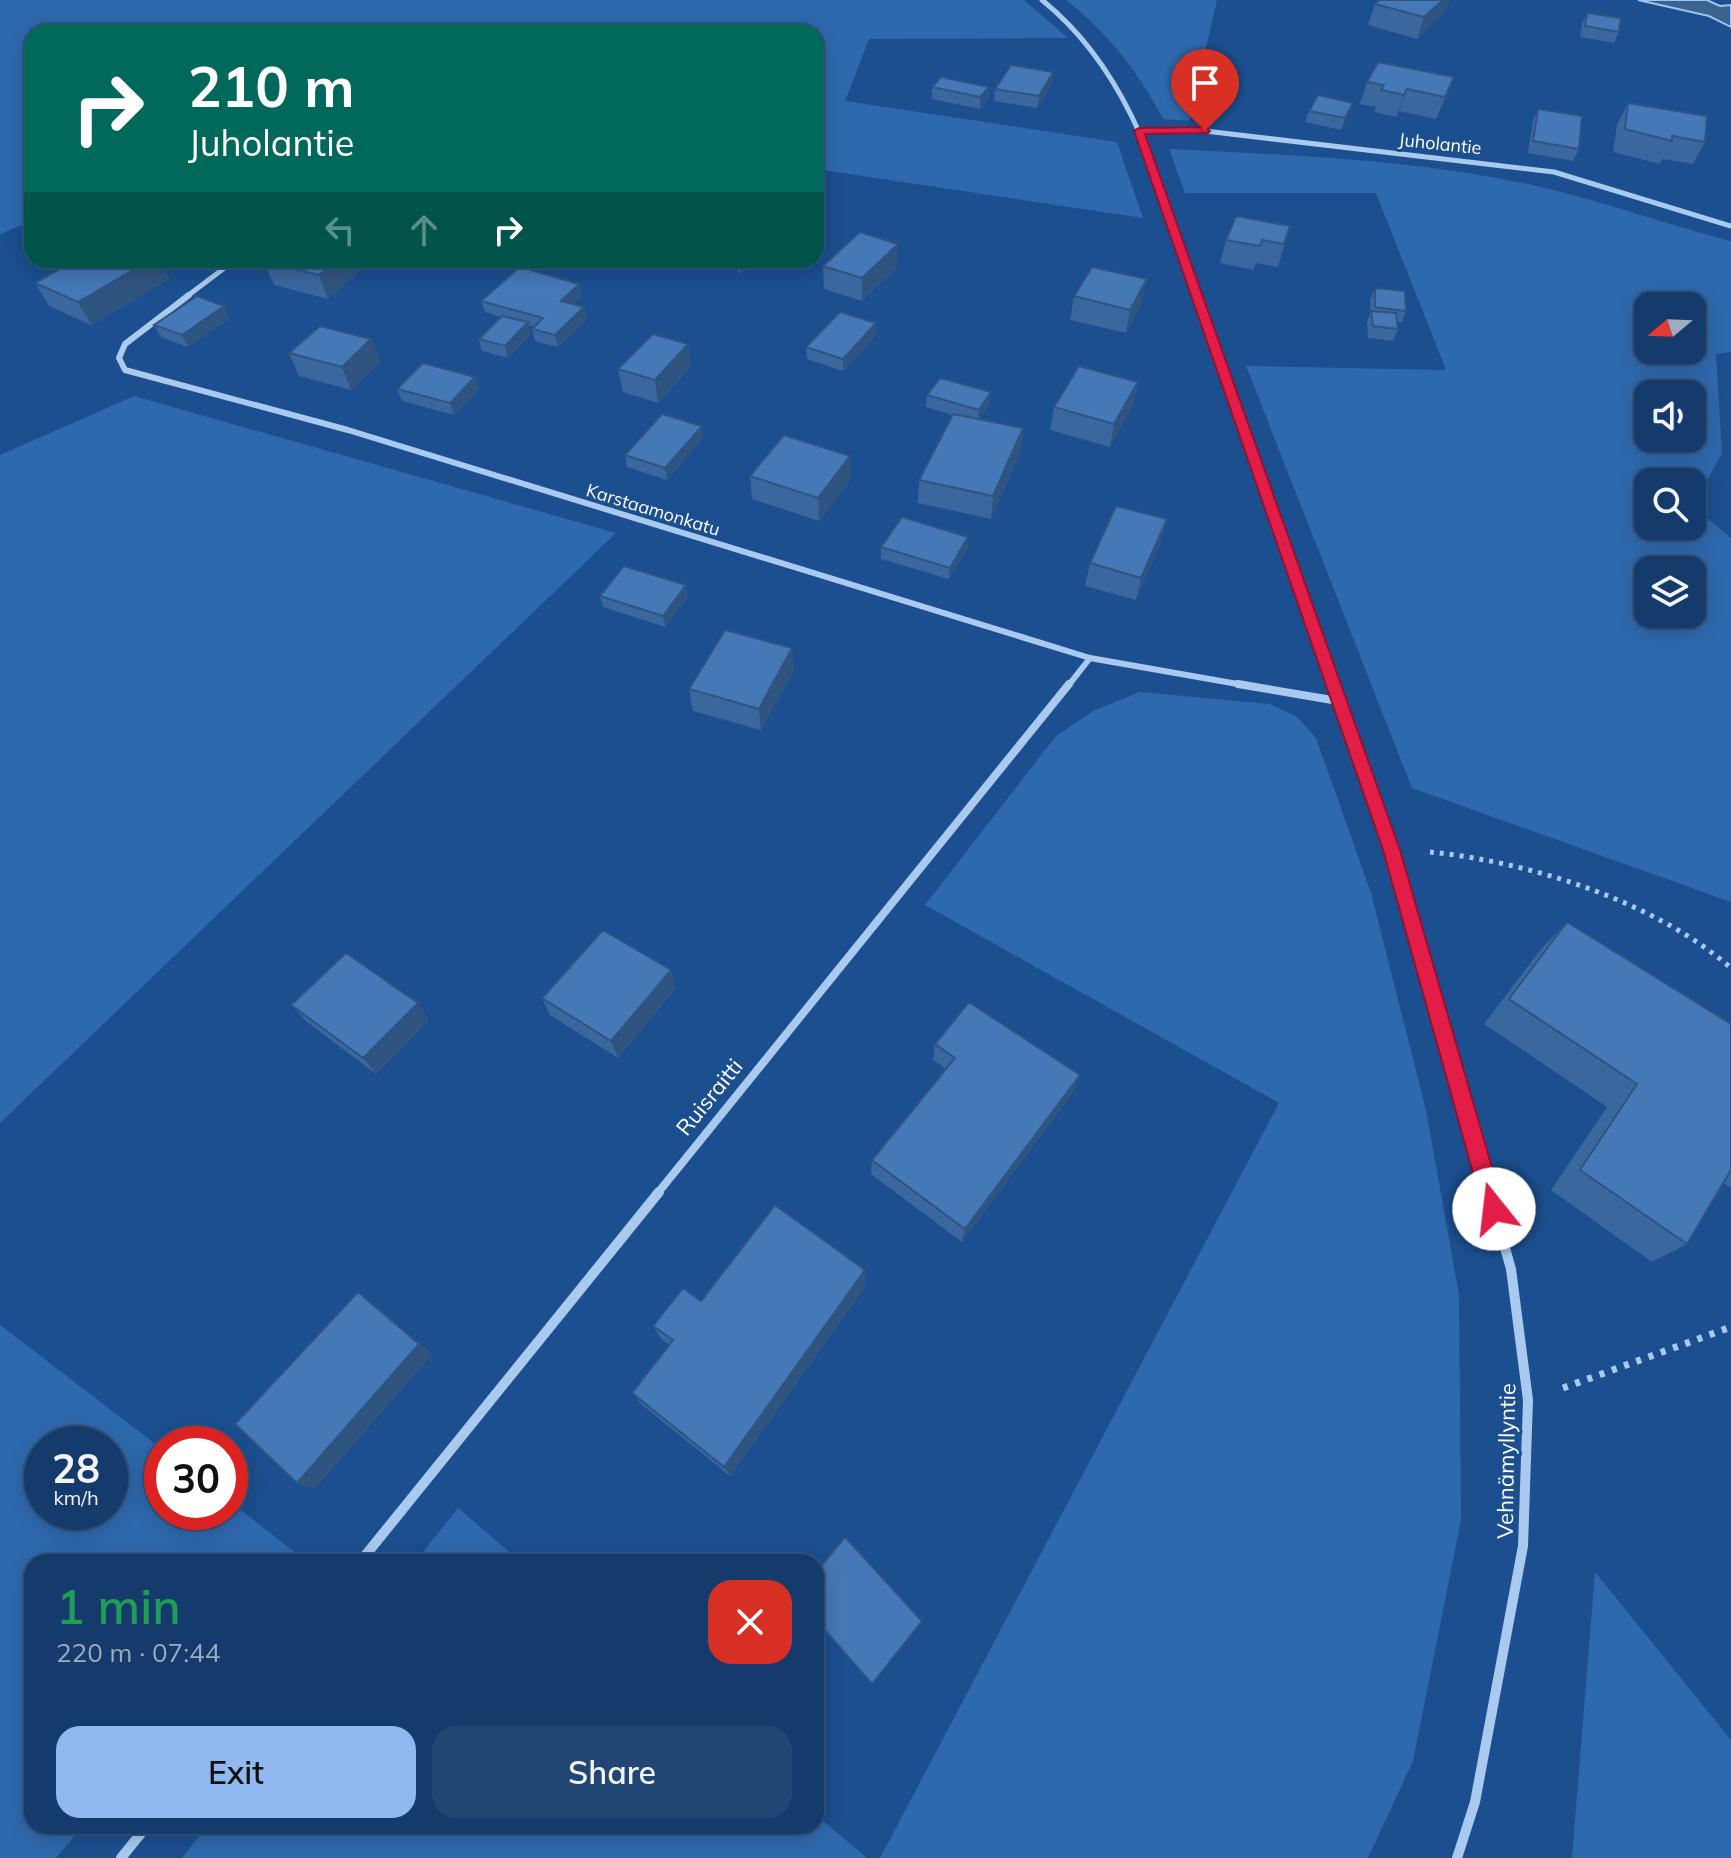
<!DOCTYPE html>
<meta charset="utf-8">
<style>
:root{--surface:#143b6b;--page:#214673;--text:#f1f3f6;--muted:#9dadc1;--line:#33557e;--accent:#90b9f0}
body{margin:0;font-family:Mulish,sans-serif;background:var(--page);color:var(--text);height:100vh;display:flex;flex-direction:column;font-size:30px;white-space:nowrap}
*{box-sizing:border-box;margin:0}
p{font-size:26px;color:var(--muted)}
.icon{flex:none;width:44px;height:44px;fill:none;stroke:currentColor;stroke-width:2;stroke-linecap:round;stroke-linejoin:round}
.map{position:relative;flex:1;overflow:hidden}
.sheet{position:absolute;left:24px;top:1554px;width:800px;height:280px;display:flex;flex-direction:column;background:var(--surface);border-radius:24px;box-shadow:0 4px 20px #0003,0 0 0 2px var(--line)}
.sheet>*{flex:none}
.banner{position:absolute;left:24px;top:24px;width:800px;height:244px;border-radius:24px;box-shadow:0 4px 20px #0003,0 0 0 2px var(--line);background:#00695c;color:#fff;overflow:hidden}
.needle{width:52px;rotate:251deg}
.controls{position:absolute;left:1634px;top:292px;display:grid;gap:16px}
.controls a{display:grid;place-items:center;width:72px;height:72px;border-radius:16px;background:var(--surface);box-shadow:0 4px 20px #0003,0 0 0 2px var(--line);font-size:40px}
.speed{position:absolute;left:24px;top:1426px;display:flex;gap:16px;font-size:40px;font-weight:700;text-align:center}
.speed>*{display:grid;place-content:center;width:104px;height:104px;border-radius:50%;background:var(--surface);box-shadow:0 4px 20px #0003,0 0 0 2px var(--line);line-height:1}
.speed small{font-size:20px;font-weight:400}
.speed .limit{border:12px solid #d22;background:#fff;color:#111}
.pin{position:absolute;display:grid;place-items:center;width:68px;height:68px;color:#fff;margin:-82px -34px;border-radius:50% 50% 50% 0;rotate:-45deg;box-shadow:0 0 8px #0007}
.pin .icon{rotate:45deg}
.me{position:absolute;width:88px;margin:-44px;rotate:344deg;stroke-linejoin:round;filter:drop-shadow(0 0 6px #0008)}
.turn{display:flex;align-items:center;gap:28px;height:168px;padding:0 32px;font-size:36px}
.turn .icon{width:104px;height:104px;stroke-width:2.5}
.turn b{display:block;font-size:56px;line-height:68px}
.lanes{display:flex;align-items:center;height:76px;padding:0 32px;background:#0003;justify-content:center;gap:40px;direction:ltr}
.lanes .off{opacity:.35}
.round{display:grid;place-items:center;flex:none;width:84px;height:84px;border-radius:24px;background:var(--page)}
.summary{display:flex;align-items:center;justify-content:space-between;height:136px;padding:0 32px}
h1{font-size:48px;font-weight:600;line-height:60px;color:#1e9e55}
.button{display:flex;gap:16px;margin-top:auto;padding:16px 32px}
.button a{flex:1;height:92px;border-radius:24px;background:var(--accent);color:#111;font-size:32px;font-weight:600;line-height:92px;text-align:center}
.button a+a{background:var(--page);color:var(--text)}
.map>svg:first-child{display:block}
.green{fill:#2e69ad;fill-rule:evenodd}
.water{fill:#3c6290;stroke:#9cc4f0;stroke-width:2}
.lines{fill:none;stroke-linecap:round;stroke-linejoin:round}
.path-far1{stroke:#a9c9ee;stroke-width:5;stroke-dasharray:4 6;stroke-linecap:butt}
.path{stroke:#a9c9ee;stroke-width:7;stroke-dasharray:5 8;stroke-linecap:butt}
.street-far3{stroke:#a9c9ee;stroke-width:5}
.street-far2{stroke:#a9c9ee;stroke-width:6}
.street-far1{stroke:#a9c9ee;stroke-width:8}
.street{stroke:#a9c9ee;stroke-width:10}
.wall{fill:#3a679d}
.shaded-wall{fill:#305480}
.building{fill:#4478b7;stroke:#305480;stroke-width:2}
.route{fill:#e11d48;stroke:#92132f;stroke-width:2}
.labels{text-anchor:middle;stroke-width:6;stroke-linejoin:round;paint-order:stroke}
.far-street-label{font-size:18px;fill:#fff;stroke:#1b4f8f}
.street-label{font-size:22px;fill:#fff;stroke:#1b4f8f}
</style>
<div class="map">
<svg width="1731" height="1858" viewBox="0 0 1731 1858">
<rect width="100%" height="100%" fill="#1b4f8f"/>
<path class="green" d="M0,0H1024L1068,38L869,39L845,101L1117,142L1143,218L816,169V32H32V221L0,234Z
M1066,0H1217L1189,121L1163,119C1138,71 1108,33 1066,0Z
M1169,149C1290,155 1413,159 1532,185C1600,200 1664,224 1731,241V352L1716,354L1722,453L1693,506L1731,538V902L1412,788L1246,366L1446,370L1376,193H1185ZM1648,306H1692V350H1648ZM1648,394H1692V438H1648ZM1648,482H1692V526H1648ZM1648,570H1692V614H1648Z
M134,396L616,533L0,1123V455Z
M1140,692L1270,704L1297,717L1316,738L1371,893L1426,1110L1459,1295L1461,1520L1413,1761L1368,1858H880L1279,1103L925,905L1056,736L1093,711Z
M0,1325L162,1449V1512H230V1502L304,1559L302,1562H32V1826H83L56,1858H0ZM42,1444H110V1512H42Z
M458,1508L521,1562H415Z
M1595,1572L1731,1740V1858H1572Z
M816,1815L867,1858H182L207,1826H816Z"/>
<path class="water" d="M1638,0H1707L1720,6L1731,5V27L1709,16Z"/>
<g class="lines">
<path class="path-far1" d="M1430,852C1530,862 1654,901 1731,968"/>
<path class="path" d="M1563,1388L1731,1327"/>
<path class="street-far3" d="M1042,0C1135,75 1161,189 1197,297
M1139,131H1205L1554,172L1731,226
M186,297L235,260"/>
<path class="street-far2" d="M189,295L125,344L119,358L125,370L348,430L1090,658L1249,686
M1196,295L1333,686
M1068,686L1090,658"/>
<path class="street-far1" d="M1238,684L1338,701
M1332,684L1391,850L1489,1194
M657,1194L1069,684"/>
<path class="street" d="M360,1562L659,1192
M121,1858L147,1826
M1457,1858L1475,1802L1523,1546L1528,1400L1511,1269L1489,1192"/>
</g>
<path class="wall" d="M1375,4L1446,11L1417,39L1368,25Z
M1587,13L1619,32L1614,43L1580,37L1582,24Z
M1454,77L1446,99L1436,119L1399,111L1396,117L1374,112L1376,107L1360,104L1367,82Z
M1052,83L1037,108L994,101L995,89Z
M932,87H989L988,98L980,109L932,99Z
M1353,103L1349,114L1341,130L1305,122L1309,111Z
M1628,103L1705,142L1693,164L1662,159L1660,164L1613,152L1617,125Z
M1538,109L1579,149L1573,161L1528,153L1533,120Z
M1290,226L1278,267L1256,263L1253,270L1220,263L1226,240Z
M76,260H160L169,279L91,325L49,306L35,283Z
M266,260H358L362,269L328,299L274,285L264,262Z
M719,260H764L741,273Z
M823,266L897,267L862,301L824,289Z
M1375,288L1406,311L1402,322H1397L1398,329L1393,341L1368,338L1367,322L1371,312L1370,300Z
M582,296L573,304L587,319L558,347L535,341L532,329L534,327L528,325L531,334L508,358L482,351L479,339L500,317L485,312L481,301Z
M1074,296L1142,302L1126,333L1070,320Z
M230,318L188,347L161,337L154,325Z
M876,335L843,371L807,359L806,347Z
M371,339L380,362L351,390L299,376L289,353Z
M688,344L691,367L658,403L623,392L618,369Z
M475,377L479,389L454,415L402,401L397,389Z
M1138,382L1133,405L1110,447L1050,430L1054,407Z
M927,395L990,403L980,419L1023,428L1020,452L991,519L918,503L919,480L952,415L926,407Z
M703,438L667,480L627,467L625,455Z
M850,456L851,479L819,521L752,499L750,476Z
M968,537L967,549L949,579L881,559V547Z
M1161,542L1136,600L1085,586L1090,563Z
M600,596L688,597L665,627L603,607Z
M794,670L761,730L693,711L689,689Z
M1567,922L1731,1024V1188L1723,1183L1687,1244L1652,1262L1551,1190L1607,1107L1484,1024L1541,949Z
M676,988L618,1058L550,1015L542,998Z
M291,1005L429,1020L376,1074L307,1022Z
M935,1044L1080,1075L1074,1091L962,1242L871,1174L872,1160L946,1069L933,1060Z
M865,1287L730,1476L642,1405L632,1393L669,1345L662,1340L653,1326L701,1301Z"/>
<path class="shaded-wall" d="M1443,0H1450L1446,11L1417,39L1424,17Z
M1053,72L1052,83L1037,108L1039,96Z
M1454,77L1446,99L1436,119L1445,97Z
M989,87L988,98L980,109V97Z
M1407,89L1399,111L1396,117L1404,95Z
M1353,103L1349,114L1341,130L1345,118Z
M898,244L897,267L862,301V278Z
M150,260H160L169,279L91,325L78,302Z
M337,260H358L362,269L328,299L319,275Z
M740,260H764L741,273Z
M1147,279L1142,302L1126,333L1130,310Z
M579,284L582,296L564,313L561,301Z
M224,306L230,318L188,347L182,335Z
M584,307L587,319L558,347L555,335Z
M528,322L531,334L508,358L505,346Z
M876,323V335L843,371V359Z
M371,339L380,362L351,390L342,367Z
M688,344L691,367L658,403L655,380Z
M475,377L479,389L454,415L450,403Z
M1138,382L1133,405L1110,447L1114,424Z
M991,392L990,403L978,422L979,410Z
M702,426L703,438L667,480L665,468Z
M1023,428L1020,452L991,519L993,496Z
M850,456L851,479L819,521L818,498Z
M1167,519L1161,542L1136,600L1141,578Z
M968,537L967,549L949,579L950,568Z
M686,585L688,597L665,627L663,616Z
M792,648L794,670L761,730L759,709Z
M671,970L676,988L618,1058L611,1041Z
M418,1003L429,1020L376,1074L363,1058Z
M1080,1075L1074,1091L962,1242L965,1229Z
M865,1270V1287L730,1476L724,1467Z
M358,1292L373,1303L433,1354L315,1489L297,1483Z"/>
<path class="building" d="M1379,0H1443L1424,17L1375,4Z
M1587,13L1621,18L1619,32L1585,26Z
M1378,62L1454,77L1445,97L1407,89L1404,95L1381,90L1384,85L1367,82Z
M1011,65L1053,72L1039,96L995,89Z
M941,77L989,87L980,97L932,87Z
M1318,95L1353,103L1345,118L1309,111Z
M1628,103L1707,116L1705,142L1672,136V141L1625,129Z
M1538,109L1582,116L1579,149L1533,141Z
M1236,216L1290,226L1284,244L1262,240L1260,246L1226,240Z
M860,232L898,244L862,278L823,266Z
M76,260H150L78,302L35,283Z
M266,260H337L319,275L264,262Z
M520,267L579,284L561,301L584,307L555,335L532,329L543,318L481,301Z
M1092,267L1147,279L1130,310L1074,296Z
M1375,288L1405,291L1406,311L1375,307Z
M197,296L224,306L182,335L154,325Z
M1371,311L1396,313L1398,329L1373,326Z
M840,312L876,323L843,359L806,347Z
M502,316L528,322L505,346L479,339Z
M320,326L371,339L342,367L289,353Z
M653,334L688,344L655,380L618,369Z
M423,363L475,377L450,403L397,389Z
M1079,366L1138,382L1114,424L1054,407Z
M940,378L991,392L979,410L927,395Z
M662,414L702,426L665,468L625,455Z
M953,414L1023,428L993,496L919,480Z
M784,435L850,456L818,498L750,476Z
M1116,506L1167,519L1141,578L1090,563Z
M902,517L968,537L950,568L881,547Z
M624,566L686,585L663,616L600,596Z
M725,630L792,648L759,709L689,689Z
M1567,922L1731,1024V1170L1687,1244L1580,1170L1637,1084L1509,999Z
M603,930L671,970L611,1041L542,998Z
M346,953L418,1003L363,1058L291,1005Z
M969,1002L1080,1075L965,1229L872,1160L955,1058L935,1044Z
M775,1205L865,1270L724,1467L632,1393L673,1340L653,1326L683,1288L701,1301Z
M358,1292L419,1344L297,1483L235,1424Z
M845,1537L922,1621L872,1684L816,1620V1572Z"/>
<path class="route" d="M1205,127L1210,131L1208,133L1145,134L1400,850L1504,1209L1501,1216L1494,1219L1486,1216L1483,1209L1383,850L1134,131L1139,128Z"/>
<g class="labels">
<g class="far-street-label">
<text transform="translate(1440 144) rotate(6)" y="6">Juholantie</text>
<text transform="translate(653 510) rotate(17)" y="6">Karstaamonkatu</text>
</g>
<g class="street-label">
<text transform="translate(709 1097) rotate(-51)" y="8">Ruisraitti</text>
<text transform="translate(1506 1461) rotate(-89)" y="8">Vehnämyllyntie</text>
</g>
</g>
</svg>
<div class="controls">
<a><svg class="needle" viewBox="-14 -14 28 28"><path d="M0-13l5 13h-10z" fill="#e53935"/><path d="M0 13l5-13h-10z" fill="#9dadc1"/></svg></a>
<a><svg class="icon" aria-label="sound" viewBox="0 0 24 24"><path d="M4 9h4l5-4v14l-5-4H4zM17 9q2 3 0 6"/></svg></a>
<a><svg class="icon" aria-label="search" viewBox="0 0 24 24"><circle cx="10" cy="10" r="6"/><path d="M15 15l6 6"/></svg></a>
<a><svg class="icon" aria-label="layers" viewBox="0 0 24 24"><path d="M12 4l9 5-9 5-9-5zM3 14l9 5 9-5"/></svg></a>
</div>
<div class="speed"><div>28<small>km/h</small></div><div class="limit">30</div></div>
<div class="pin" style="left:1205px;top:131px;background:#d93025"><svg class="icon" aria-label="arrive" viewBox="0 0 24 24"><path d="M6 21V4h12l-3 4 3 4H6"/></svg></div>
<svg class="me" style="left:1494px;top:1209px" viewBox="-20 -20 40 40"><circle r="19" fill="#fff"/><path d="M0-13L10 11 0 6-10 11z" fill="#e11d48"/></svg>
<div class="banner">
<div class="turn"><svg class="icon" aria-label="right" viewBox="0 0 24 24"><path d="M7 20v-9h11M14 6l5 5-5 5"/></svg><div><b>210 m</b>Juholantie</div></div>
<div class="lanes"><svg class="icon off" aria-label="left" viewBox="0 0 24 24"><path d="M17 20v-9H6M10 6l-5 5 5 5"/></svg><svg class="icon off" aria-label="ahead" viewBox="0 0 24 24"><path d="M12 20V5M6 11l6-6 6 6"/></svg><svg class="icon" aria-label="right" viewBox="0 0 24 24"><path d="M7 20v-9h11M14 6l5 5-5 5"/></svg></div>
</div>
<section class="sheet">
<div class="summary"><div><h1>1 min</h1><p>220 m · 07:44</p></div><a class="round" style="background:#d93025;color:#fff"><svg class="icon" aria-label="close" viewBox="0 0 24 24"><path d="M6 6l12 12M18 6L6 18"/></svg></a></div>
<div class="button"><a>Exit</a><a>Share</a></div>
</section>
</div>
